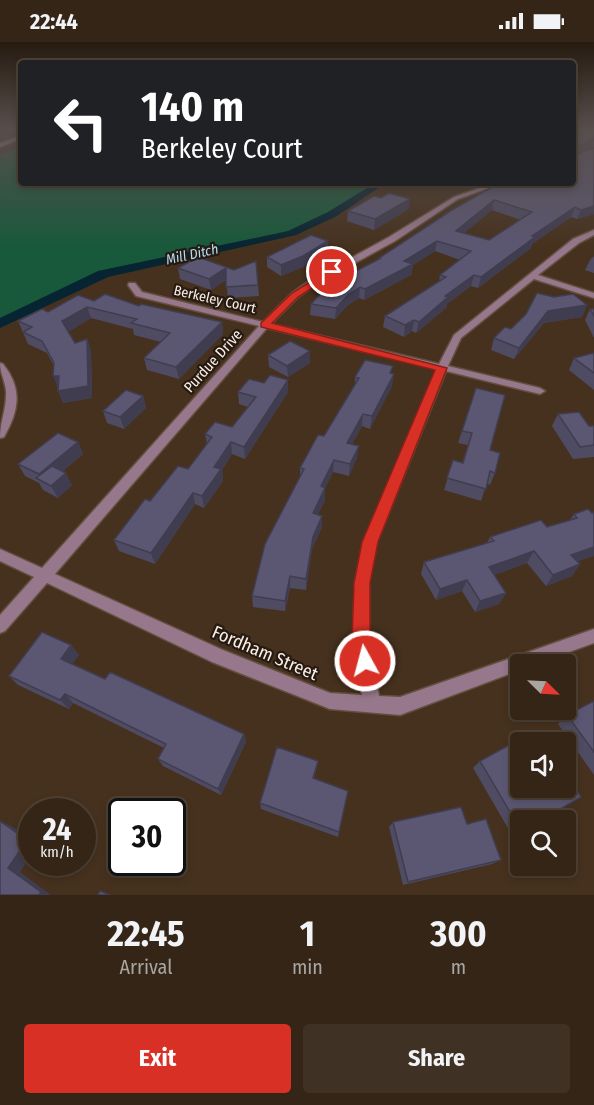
<!DOCTYPE html>
<style>
:root{--surface:#342516;--page:#3f3123;--text:#f1f3f6;--muted:#a9a5a1;--line:#4e4235;--accent:#d93025}
body{margin:0;font-family:"Fira Sans Condensed",sans-serif;background:var(--page);color:var(--text);height:100vh;display:flex;flex-direction:column;font-size:22px;white-space:nowrap}
*{box-sizing:border-box;margin:0}
p{font-size:20px;color:var(--muted)}
.icon{flex:none;width:33px;height:33px;fill:none;stroke:currentColor;stroke-width:2;stroke-linecap:round;stroke-linejoin:round}
.map{position:relative;height:853px;overflow:hidden}
.details{display:flex;flex-direction:column;background:var(--surface);flex:1}
.details>*{flex:none}
.guide{position:absolute;left:18px;top:18px;width:558px;height:126px;border-radius:6px;box-shadow:0 3px 9px #0003,0 0 0 2px var(--line);background:#202124;color:#fff;overflow:hidden}
.needle{width:39px;rotate:114deg}
.controls{position:absolute;left:510px;top:612px;display:grid;gap:12px}
.controls a{display:grid;place-items:center;width:66px;height:66px;border-radius:6px;background:var(--surface);box-shadow:0 3px 9px #0003,0 0 0 2px var(--line);font-size:30px}
.speed{position:absolute;left:18px;top:756px;display:flex;gap:12px;font-size:30px;font-weight:700;text-align:center}
.speed>*{display:grid;place-content:center;width:78px;height:78px;border-radius:50%;background:var(--surface);box-shadow:0 3px 9px #0003,0 0 0 2px var(--line);line-height:1}
.speed small{font-size:15px;font-weight:400}
.speed .limit{border:3px solid #111;border-radius:9px;background:#fff;color:#111}
.pin{position:absolute;display:grid;place-items:center;width:51px;height:51px;color:#fff;margin:-26px;border:3px solid #fff;border-radius:50%;box-shadow:0 2px 6px #0007}
.me{position:absolute;width:66px;margin:-33px;rotate:353deg;stroke-linejoin:round;filter:drop-shadow(0 0 4px #0008)}
.turn{display:flex;align-items:center;gap:21px;height:126px;padding:0 24px;font-size:27px}
.turn .icon{width:78px;height:78px;stroke-width:2.5}
.turn b{display:block;font-size:42px;line-height:51px}
.eta{display:flex;justify-content:space-evenly;align-items:center;height:102px;text-align:center}
.eta b{font-size:36px;font-weight:700;line-height:42px}
.button{display:flex;gap:12px;margin-top:auto;padding:12px 24px}
.button a{flex:1;height:69px;border-radius:6px;background:var(--accent);color:#fff;font-size:24px;font-weight:700;line-height:69px;text-align:center}
.button a+a{background:var(--page);color:var(--text)}
.status{display:flex;justify-content:space-between;align-items:center;height:42px;padding:0 30px;background:var(--surface);direction:ltr}
.status svg{height:16px;fill:currentColor}
.map>svg:first-child{display:block}
.green{fill:#18593b}
.lines{fill:none;stroke-linecap:round;stroke-linejoin:round}
.canal{fill:#062431;fill-rule:evenodd}
.minor-casing{stroke:#634f3e;stroke-width:3}
.secondary-casing{stroke:#634f3e;stroke-width:3}
.minor{fill:#96778b;fill-rule:evenodd}
.secondary{fill:#cd9bbc;fill-rule:evenodd}
.wall{fill:#4e4b62;fill-rule:evenodd}
.shaded-wall{fill:#403d50}
.building{fill:#5b5772;stroke:#403d50;stroke-width:1.5;fill-rule:evenodd}
.route{fill:#d93025;stroke:#8d1f18;stroke-width:1.5}
.labels{text-anchor:middle;stroke-width:4.5;stroke-linejoin:round;paint-order:stroke}
.far-water-label{font-size:14px;font-style:italic;fill:#b2ddf4;stroke:#251b13}
.far-street-label{font-size:14px;fill:#fdeee3;stroke:#251b13}
.street-label{font-size:15px;fill:#fdeee3;stroke:#251b13}
.near-street-label{font-size:18px;fill:#fdeee3;stroke:#251b13}
</style>
<div class="status"><b>22:44</b><svg viewBox="0 0 49 12"><path d="M0 12V9h3v3zM5 12V6h3v6zM10 12V3h3v9zM15 12V0h3v12zM26 1h20v11H26zM47 4h2v5h-2z"/></svg></div>
<div class="map">
<svg width="594" height="853" viewBox="0 0 594 853">
<rect width="100%" height="100%" fill="#46311e"/>
<path class="green" d="M21,105V141H377C346,162 316,181 280,194L109,227L0,279V113Z"/>
<g class="lines">
<path class="canal" d="M375,141H386L335,175L296,193L108,235L0,286V276L98,229L288,189L328,170Z"/>
<defs>
<path id="minor" d="M494,141H503L458,157L395,199L315,243L298,255L271,282L439,322L454,293L573,197L594,188V193L579,201L538,233L594,251V256L534,237L461,296L448,324L540,346L545,349L540,352L446,329L377,500L369,541V597L379,654L400,655L594,587V601L536,622H520V628L400,673L330,667L212,620L47,541L5,589L0,591V573L34,535L0,519V507L42,526L259,284L136,254L128,243L129,241H135L142,250L263,280L292,251L309,239L389,195L454,155ZM267,286L437,327L363,500L355,541L353,597L362,653L330,651L223,608L55,532Z
M0,321L3,322C23,347 19,369 4,395L0,396C0,380 6,368 6,353C7,342 0,333 0,321Z"/>
<path id="secondary" d="M19,94H21V97L0,105V101Z"/>
</defs>
<use href="#minor" class="minor-casing"/>
<use href="#secondary" class="secondary-casing"/>
<use href="#minor" class="minor"/>
<use href="#secondary" class="secondary"/>
</g>
<path class="wall" d="M594,86V105H593L576,112H577L594,106V172L577,177L571,175L532,202L531,206L478,246L471,244L447,262L446,266L416,291L412,289L404,295L383,285L385,274L439,239L440,233L460,218L435,209L413,223L411,233L364,258L359,256L348,263L335,277L310,273L311,262L378,218L379,216L452,168L573,141V88ZM492,168L521,178L489,198L464,191Z
M409,167L374,188L347,179L348,169Z
M328,199V210L303,225L281,234L267,225V215Z
M594,214V231L585,228L590,218Z
M256,219L259,254L228,256L226,238L211,248L180,237L178,226L234,228Z
M94,259L139,264L222,280L223,292L179,337L147,328L144,316L161,300L134,293L133,287L91,276L68,290L75,301L87,297L91,309L92,356L63,361L58,349L54,324L47,311L28,302L18,279L48,270Z
M587,263L582,275L544,281L514,317L491,308L494,296Z
M590,267H594V296L585,278Z
M310,309V321L288,335L269,325L268,313Z
M594,311V348L569,328L574,316Z
M392,331V344L370,387L362,384L352,402L357,416L349,434L333,430L325,446V458L318,472L322,485L312,507L306,548L290,546L285,569L253,565L252,554L300,434V426L324,394L355,343V335Z
M288,338V350L245,417L232,412L222,428L223,439L204,466L195,462L155,522L119,509L114,498L150,459L188,427L207,402L205,392L232,385L248,365L239,362L238,350L264,341Z
M476,346L495,431L490,443L487,441L481,459L444,448L453,418L462,421L468,403L458,401Z
M143,354L146,366L124,387L107,381L103,369Z
M558,372L589,384H594V415L573,417L552,384Z
M78,400L83,412L63,429L72,443L58,456L43,448L39,441L25,434L18,422Z
M594,470V514L577,519L580,522L572,534L546,544L527,521L494,533L506,551L499,562L475,570L462,549L436,558L421,532L424,520L487,501L490,495L547,485L570,478L574,472Z
M71,603L79,613L72,622L105,637L244,692L246,700L221,753L163,724L158,717L164,706L73,661L69,667L18,643L9,634Z
M594,659V733L558,682L567,673Z
M318,719L314,737L339,790L338,795L261,767L260,761Z
M480,719L520,778V791L513,795L473,726Z
M393,780L467,782L501,818L492,822L403,843L389,785Z"/>
<path class="shaded-wall" d="M594,97L593,105L573,113L575,104Z
M410,157L409,167L374,188L375,177Z
M494,158L492,168L454,199L456,189Z
M594,164V172L577,177L581,168Z
M575,165L571,175L532,202L531,206L478,246L481,235L532,194Z
M328,199V210L303,225L281,234V223Z
M437,199L435,209L413,223L411,233L364,258L365,247L404,219Z
M226,226L227,237L211,248L209,237Z
M474,233L471,244L447,262L446,266L416,291L419,280L445,254Z
M360,245L359,256L348,263L335,277L336,266L349,252Z
M587,263L582,275L544,281L514,317L519,306L548,269Z
M87,265L91,276L66,291L62,279Z
M414,278L412,289L404,295L405,283Z
M222,280L223,292L179,337L176,325Z
M87,297L91,309L92,356L63,361L58,349Z
M310,309V321L288,335L287,324Z
M394,332L392,344L370,387L372,374Z
M53,334H59L58,346Z
M288,338V350L245,417L244,405Z
M143,354L146,366L124,387L120,375Z
M363,372L362,384L346,413L347,401Z
M78,400L83,412L47,442L43,440L39,432Z
M231,400L232,412L222,428L223,439L204,466L202,454L214,425Z
M359,404L357,416L349,434L350,422Z
M334,418L333,430L325,446V458L313,483V471L321,444Z
M66,431L72,443L58,456L51,444Z
M193,451L195,462L155,522L151,511Z
M322,474V485L312,507L306,548V537L313,495Z
M594,505V514L564,524L571,513Z
M534,509L527,521L483,537L489,525Z
M580,522L572,534L546,544L553,533Z
M290,534V546L285,569V559Z
M467,538L462,549L436,558L440,547Z
M506,551L499,562L475,570L480,559Z
M71,603L79,613L69,627L61,617Z
M65,652L73,661L69,667L60,658Z
M244,692L246,700L221,753L218,747Z
M0,779L11,784L32,798V812L20,830L51,853H39L8,826Z"/>
<path class="building" d="M582,86H594V97L575,104L574,110L577,112L594,106V164L581,168L575,165L532,194L535,195L481,235L474,233L445,254L448,255L419,280L414,278L405,283L385,274L446,235L440,233L471,209L437,199L404,219L413,222L365,247L360,245L349,252L336,266L311,262L329,243L381,216H379L452,168L499,141H573V88ZM494,158L532,170L489,198L456,189Z
M389,151L410,157L375,177L348,169L374,154L381,156Z
M311,193L328,199L303,214L281,223L267,215Z
M198,215L234,228L256,219L258,243L226,245V226L209,237L178,226Z
M537,251L554,255L573,252L587,263L548,269L519,306L494,296L505,285L511,287L526,272Z
M105,252L139,264L141,262L222,280L176,325L144,316L170,291L131,281L137,277L87,265L62,279L75,301L87,297L88,344L58,349L59,334H53L54,321L42,299L23,290L32,285L18,279L42,267L48,270L78,253L94,259Z
M590,267H594V274Z
M290,299L310,309L287,324L268,313Z
M594,311V331L574,316Z
M365,318L393,324L390,331L394,332L372,374L363,372L347,401L359,404L350,422L334,418L321,444L325,446L313,471L322,474L313,495L306,537L290,534L285,559L252,554L265,502L304,427L300,426L318,393L324,394L359,336L355,335Z
M270,333L288,338L244,405L231,400L214,425L221,427L202,454L193,451L151,511L114,498L145,457L150,459L178,424L188,427L212,395L205,392L215,380L232,385L256,355L238,350L249,337L264,341Z
M476,346L505,353L490,408L500,411L495,431L490,429L486,447L447,436L453,418L463,421L472,391L462,389Z
M126,348L143,354L120,375L103,369Z
M579,370L589,384H594V403L580,405L558,372Z
M58,391L78,400L39,432L18,422Z
M52,424L66,431L51,444L36,436Z
M588,467L592,471L594,470V505L571,513L580,522L553,533L534,509L489,525L506,551L480,559L467,538L440,547L424,520L494,499L490,495L541,478L547,485L577,476L574,472Z
M42,590L71,603L61,617L105,637L110,630L244,692L218,747L158,717L166,702L65,652L60,658L9,634Z
M594,659V710L567,673Z
M515,700L520,708V746H566V732L581,755L542,778H520V787L480,719Z
M277,705L318,719L313,736L348,749L339,790L260,761Z
M461,765L467,782L486,777L501,818L408,840L393,780Z
M0,779L27,798L8,826L41,850L39,853H0Z
M100,849L110,853H98Z"/>
<linearGradient id="sky" x2="0" y2="1"><stop stop-color="#261b10"/><stop offset="0.42" stop-color="#574e4c"/><stop offset="1" stop-color="#574e4c" stop-opacity="0"/></linearGradient>
<rect width="594" height="206" fill="url(#sky)"/>
<path class="route" d="M329,228L337,230L298,255L272,281L447,326L378,500L370,541V597L374,619L372,625L365,628L359,625L352,597L354,541L362,500L435,328L261,285V281L292,251Z"/>
<g class="labels">
<g class="far-water-label">
<text transform="translate(192 212) rotate(-12)" y="5">Mill Ditch</text>
</g>
<g class="far-street-label">
<text transform="translate(215 257) rotate(13)" y="5">Berkeley Court</text>
</g>
<g class="street-label">
<text transform="translate(213 319) rotate(-48)" y="5">Purdue Drive</text>
</g>
<g class="near-street-label">
<text transform="translate(265 611) rotate(23)" y="6">Fordham Street</text>
</g>
</g>
</svg>
<div class="controls">
<a><svg class="needle" viewBox="-14 -14 28 28"><path d="M0-13l5 13h-10z" fill="#e53935"/><path d="M0 13l5-13h-10z" fill="#a9a5a1"/></svg></a>
<a><svg class="icon" aria-label="sound" viewBox="0 0 24 24"><path d="M4 9h4l5-4v14l-5-4H4zM17 9q2 3 0 6"/></svg></a>
<a><svg class="icon" aria-label="search" viewBox="0 0 24 24"><circle cx="10" cy="10" r="6"/><path d="M15 15l6 6"/></svg></a>
</div>
<div class="speed"><div>24<small>km/h</small></div><div class="limit">30</div></div>
<div class="pin" style="left:332px;top:230px;background:#d93025"><svg class="icon" aria-label="arrive" viewBox="0 0 24 24"><path d="M6 21V4h12l-3 4 3 4H6"/></svg></div>
<svg class="me" style="left:365px;top:619px" viewBox="-20 -20 40 40"><circle r="17" fill="#d93025" stroke="#fff" stroke-width="3"/><path d="M0-11L8 9 0 5-8 9z" fill="#fff"/></svg>
<div class="guide">
<div class="turn"><svg class="icon" aria-label="left" viewBox="0 0 24 24"><path d="M17 20v-9H6M10 6l-5 5 5 5"/></svg><div><b>140 m</b>Berkeley Court</div></div>
</div>
</div>
<section class="details">
<div class="eta">
<div><b>22:45</b><p>Arrival</p></div>
<div><b>1</b><p>min</p></div>
<div><b>300</b><p>m</p></div>
</div>
<div class="button"><a>Exit</a><a>Share</a></div>
</section>
